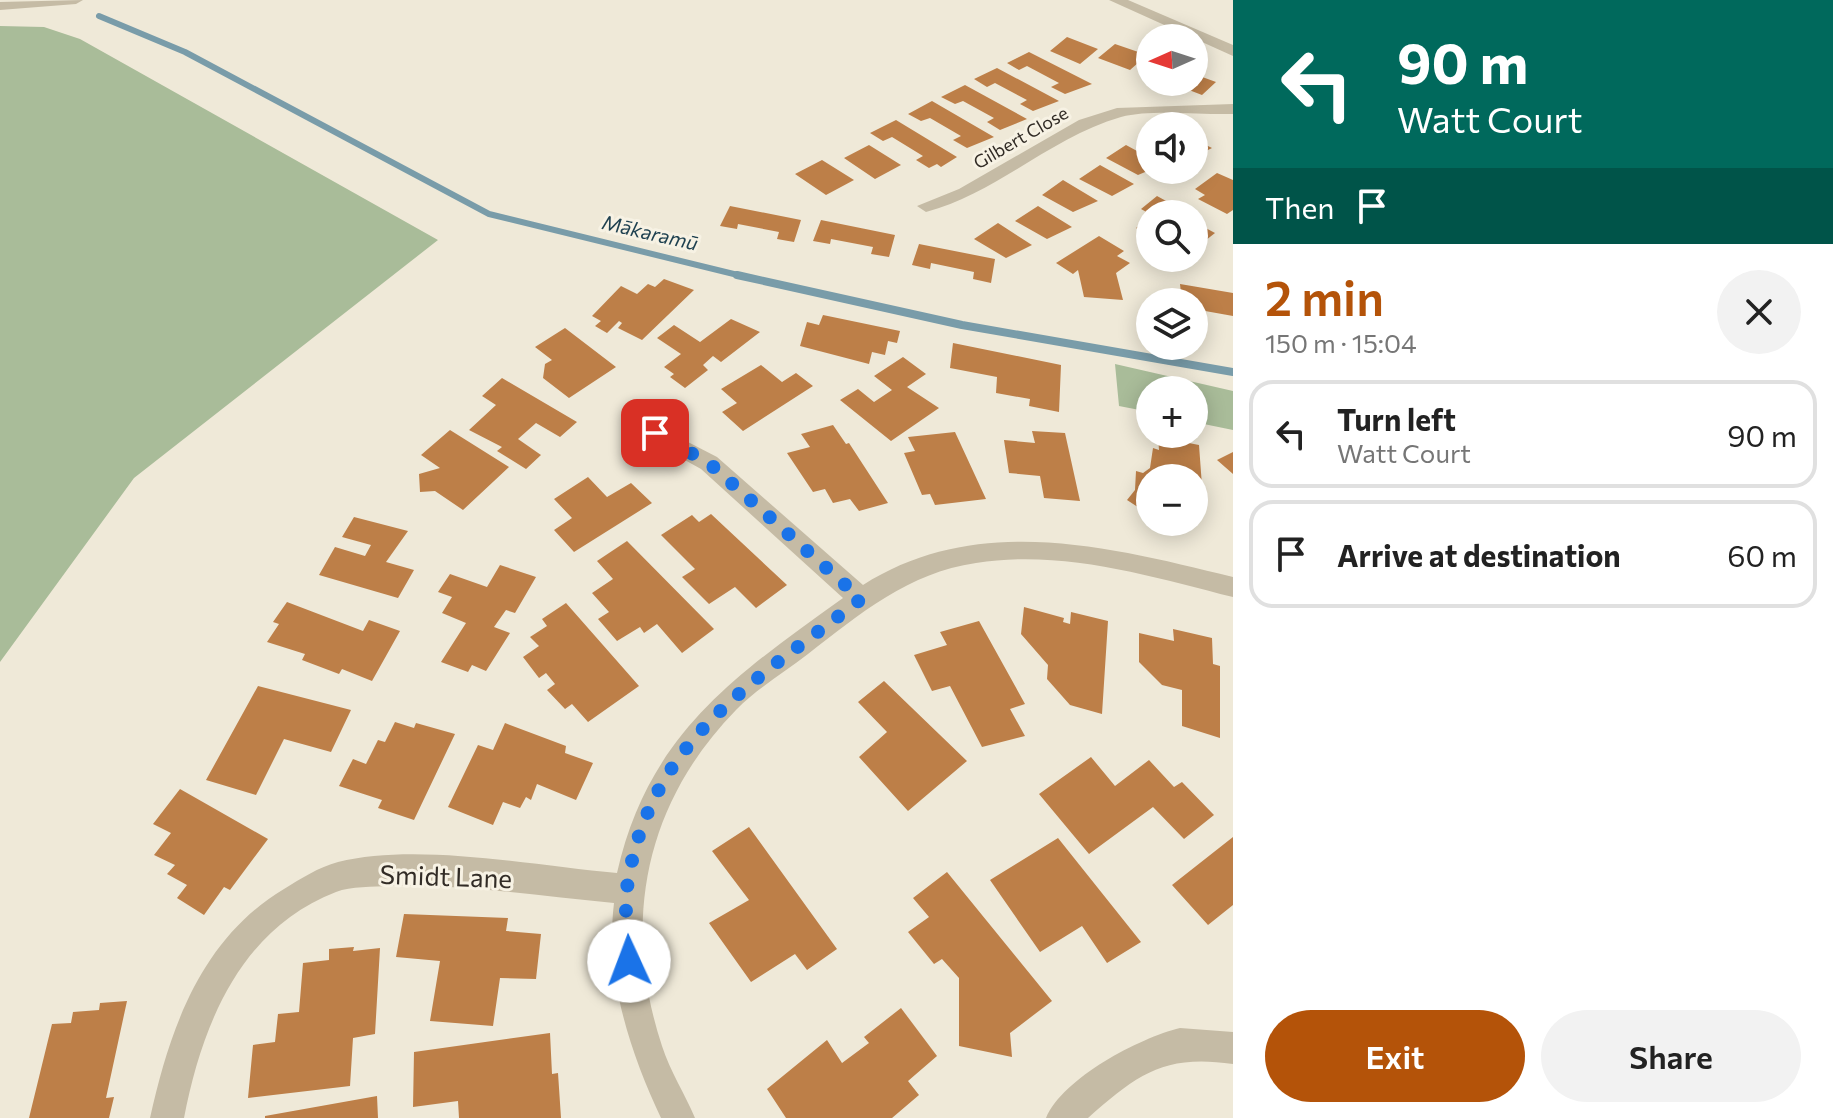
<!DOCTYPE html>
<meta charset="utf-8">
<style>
:root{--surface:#fff;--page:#f2f2f2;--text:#222;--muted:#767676;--line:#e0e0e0;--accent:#b45309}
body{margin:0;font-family:Commissioner,sans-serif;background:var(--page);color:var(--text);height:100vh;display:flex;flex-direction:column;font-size:30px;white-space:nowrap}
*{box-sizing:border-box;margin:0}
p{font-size:26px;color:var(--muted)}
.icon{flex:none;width:44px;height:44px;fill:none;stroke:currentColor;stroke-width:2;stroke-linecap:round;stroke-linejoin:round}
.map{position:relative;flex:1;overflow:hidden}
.drawer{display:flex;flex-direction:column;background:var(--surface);width:600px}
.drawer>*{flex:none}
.top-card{background:#00695c;color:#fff;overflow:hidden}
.needle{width:52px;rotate:267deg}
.controls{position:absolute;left:1136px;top:24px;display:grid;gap:16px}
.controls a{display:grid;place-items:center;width:72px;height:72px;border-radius:50%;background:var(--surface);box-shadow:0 4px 20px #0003;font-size:40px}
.pin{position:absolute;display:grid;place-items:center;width:68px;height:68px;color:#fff;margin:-34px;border-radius:16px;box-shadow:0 4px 12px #0006}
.me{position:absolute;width:88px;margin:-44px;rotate:358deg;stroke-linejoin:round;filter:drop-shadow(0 0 6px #0008)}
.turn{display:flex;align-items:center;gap:28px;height:168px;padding:0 32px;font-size:36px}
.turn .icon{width:104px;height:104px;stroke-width:2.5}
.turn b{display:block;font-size:56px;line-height:68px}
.then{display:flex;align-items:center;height:76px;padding:0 32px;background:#0003;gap:16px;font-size:30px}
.round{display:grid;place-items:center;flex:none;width:84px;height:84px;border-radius:42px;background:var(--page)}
.summary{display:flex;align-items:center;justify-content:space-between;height:136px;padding:0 32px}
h1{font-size:48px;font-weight:600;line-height:60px;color:var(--accent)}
.action{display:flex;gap:16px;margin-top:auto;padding:16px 32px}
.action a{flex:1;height:92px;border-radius:48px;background:var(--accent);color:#fff;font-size:32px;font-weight:600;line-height:92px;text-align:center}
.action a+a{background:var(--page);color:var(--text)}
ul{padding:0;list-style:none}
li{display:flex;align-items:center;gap:24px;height:108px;margin:0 16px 12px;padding:0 16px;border:4px solid var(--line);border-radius:24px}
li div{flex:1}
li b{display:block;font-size:30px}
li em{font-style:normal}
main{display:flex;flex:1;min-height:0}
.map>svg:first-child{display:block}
.green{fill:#a9bc99}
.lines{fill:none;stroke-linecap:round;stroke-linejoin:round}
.stream-far1{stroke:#799ca9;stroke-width:6}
.stream{stroke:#799ca9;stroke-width:8}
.building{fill:#bd7f48}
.minor{fill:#c5bba5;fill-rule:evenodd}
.route{stroke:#1a73e8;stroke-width:14;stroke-dasharray:0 25.2}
.labels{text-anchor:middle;stroke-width:6;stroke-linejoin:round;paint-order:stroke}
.far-street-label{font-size:18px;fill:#322c26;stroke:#f7f2e4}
.far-water-label{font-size:20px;font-style:italic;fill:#1f4150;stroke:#f7f2e4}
.near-street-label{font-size:26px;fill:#322c26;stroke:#f7f2e4}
</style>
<main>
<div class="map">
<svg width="1233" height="1118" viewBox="0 0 1233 1118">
<rect width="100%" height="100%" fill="#efe9d8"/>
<path class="green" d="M0,26L44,27L80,39L438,240L134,478L0,662Z
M1115,364L1233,391V430L1194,422V390H1150V412L1119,406Z"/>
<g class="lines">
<path class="stream-far1" d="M99,16L185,52L489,214L746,277"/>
<path class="stream" d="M737,275L962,325L1233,372"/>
</g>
<path class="building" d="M1067,37L1098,49L1080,64L1050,51Z
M1115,44L1147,55L1130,70L1098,58Z
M1029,52L1092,84L1065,94L1051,87L1059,83L1027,66L1019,70L1007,63Z
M997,68L1059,101L1033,111L1020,104L1027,100L995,83L987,87L974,79Z
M1194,74L1216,82L1202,95L1189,90L1192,86L1181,82H1194Z
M965,85L1027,119L1000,130L987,122L994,118L963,101L955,104L941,97Z
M932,101L994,137L967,148L953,140L961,136L930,118L921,121L908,114Z
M896,120L957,157L941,167L937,164L929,168L916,160L923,156L892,137L883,141L870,133Z
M1194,139L1212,148L1194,157Z
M869,145L901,165L875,179L844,158Z
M1126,145L1150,158V170L1138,175L1106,158Z
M822,160L854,180L826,195L795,174Z
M1100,165L1134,184L1112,196L1079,179Z
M1217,173L1233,180V210L1227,214L1198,199L1205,195L1195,189Z
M1063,180L1098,201L1073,212L1042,195Z
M1157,196L1190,214H1150L1141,209Z
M730,206L801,220L794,242L777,239L779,232L738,224L737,229L720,226Z
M1038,206L1072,227L1047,239L1015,221Z
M1194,216L1204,221L1200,225L1215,233L1201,244L1194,240Z
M1150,218V243L1141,237L1146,234L1136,228Z
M821,220L895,235L889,257L871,254L873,247L831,239L830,244L813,241Z
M998,223L1032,245L1006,258L974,239Z
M1099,236L1124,251L1117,256L1130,263L1116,273L1123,300L1084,297L1078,270L1073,274L1056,263Z
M919,244L995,259L991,283L973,279L974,272L931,263L930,269L912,265Z
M664,279L694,290L642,340L618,328L622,323L619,321L607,333L595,326L601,321L592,316L621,286L637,294L648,284L655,287Z
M1180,284L1233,293V316L1194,309V302H1182Z
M823,315L900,331L897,343L888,341L885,355L872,352L869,364L800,346L807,322L819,325Z
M731,319L760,332L721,362L713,356L703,365L708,370L685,388L670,377L674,374L664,367L681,354L657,338L674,325L700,342Z
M565,328L616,367L569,398L543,378L545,364L552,360L535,347Z
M953,343L1061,365L1059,412L1029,406L1030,399L996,393L997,377L950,368Z
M903,357L926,374L907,387L939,408L891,441L840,400L858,389L874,402L892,390L874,376Z
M761,365L782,382L796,373L813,386L743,431L722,412L737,403L721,389Z
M502,378L577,422L560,437L536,423L518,439L541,455L526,469L497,451L502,447L469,430L496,405L482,396Z
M833,425L846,444L849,443L888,503L859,511L850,499L833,503L825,489L813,492L787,453L810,447L801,434Z
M450,430L509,467L463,510L435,491L420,492L419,474L440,468L421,455Z
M1032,431L1065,433L1080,501L1044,498L1040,476L1009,473L1004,440L1035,443Z
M955,432L986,499L935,505L930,494L922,495L904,453L915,451L908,437Z
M1158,437L1199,445L1204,513L1194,510V478H1150V515L1127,500L1135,490L1136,471L1143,473L1150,468L1153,448L1159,450Z
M1233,452V474L1217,460Z
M588,477L607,497L631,483L652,503L574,552L554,530L572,518L554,499Z
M711,514L787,585L756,608L735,587L709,604L682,577L695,569L661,535L692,515L699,522Z
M354,517L408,531L386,562L414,570L398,598L319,575L335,547L365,556L371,545L342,537Z
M627,541L714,629L682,653L657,624L644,633L640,627L617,641L598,619L609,612L592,593L613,579L597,561Z
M500,565L536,577L515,613L506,610L494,627L510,633L486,671L472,665L468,672L441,662L466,623L442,613L452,597L438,592L450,574L487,587Z
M287,602L363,631L369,620L400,631L372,681L342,669L339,674L302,660L305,654L267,642L279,624L273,622Z
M566,603L639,686L588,722L572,704L565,709L547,690L555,684L546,673L539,678L523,657L539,646L530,637L547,626L542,619Z
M1024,607L1064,618L1063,622L1070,624L1071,612L1108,621L1102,714L1070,705L1047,679L1048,665L1021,634Z
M979,621L1025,704L1010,709L1025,736L982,747L950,686L932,691L914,655L947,645L940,632Z
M1173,629L1212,638L1213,664L1220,666V738L1182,726V690L1162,685L1139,662V633L1174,641Z
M884,681L967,761L908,811L859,757L887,732L858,702Z
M258,686L351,710L331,752L284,739L256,795L206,780Z
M395,722L414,728L416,723L455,734L414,820L378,808L382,800L339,786L353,759L366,764L378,740L385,742Z
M505,723L566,746L565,753L593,763L576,800L537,784L531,800L526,797L520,808L503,802L493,825L448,807L478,745L493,750Z
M1091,757L1115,786L1149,760L1174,787L1182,782L1214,815L1184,839L1153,807L1089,854L1039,794Z
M180,789L268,839L230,890L224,887L204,915L177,898L187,885L167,874L175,865L154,855L171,833L153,824Z
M749,827L837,949L807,970L795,954L751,982L709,923L749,900L712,851Z
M1233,837V905L1208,925L1172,885Z
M1058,838L1141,942L1107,963L1082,926L1040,952L990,880Z
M947,872L1052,1001L1010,1033L1012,1057L959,1046V978L942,959L934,964L908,932L929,917L913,898Z
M404,914L508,918L506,931L541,934L536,979L500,978L493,1026L430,1021L440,961L396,957Z
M354,947L353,951L380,948L375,1034L353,1038L350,1086L248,1098L253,1045L275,1042L278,1014L299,1012L303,963L329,960V949Z
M127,1001L106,1098L114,1097L109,1118H29L52,1024L71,1023L73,1012L99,1010L100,1003Z
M901,1008L937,1056L908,1081L919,1095L892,1118H786L767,1089L827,1040L842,1063L869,1043L864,1037Z
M550,1033L552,1074L558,1073L561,1118H459L458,1101L413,1107L414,1052Z
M377,1096L378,1118H265V1116Z"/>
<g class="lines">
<path class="minor" d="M83,0L76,4L0,10V2Z
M1109,0H1128L1233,45V56Z
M1233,104V114C1201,115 1151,109 1121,117C1051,137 997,193 926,212L917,206L959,189L1079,120L1117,108Z
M655,425L717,457L863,585C978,512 1110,547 1233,577V597C1150,576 1062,549 976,563C908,573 861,613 808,654C784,673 757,688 736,710C645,803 621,922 662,1046C670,1071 685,1094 695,1118H661C630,1052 605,977 614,903C539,896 465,884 390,886C373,887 351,886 336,892C240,929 202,1025 184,1118H150C170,1028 201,939 284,889C300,879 319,867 338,862C418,842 534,866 617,873C648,735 734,676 843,598L701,469L647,439L644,433L647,427Z
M1180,1028L1233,1032V1064C1164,1054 1138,1074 1088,1118H1046C1063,1078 1139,1038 1180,1028Z"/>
</g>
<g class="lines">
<path class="route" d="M629,961C628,938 624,911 627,888C648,740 755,682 861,599L709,463L655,433"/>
</g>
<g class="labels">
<g class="far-street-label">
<text transform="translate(1021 138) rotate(-30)" y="6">Gilbert Close</text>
</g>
<g class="far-water-label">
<text transform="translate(650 233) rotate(13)" y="7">Mākaramū</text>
</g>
<g class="near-street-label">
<text transform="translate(446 877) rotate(2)" y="9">Smidt Lane</text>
</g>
</g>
</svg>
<div class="controls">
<a><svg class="needle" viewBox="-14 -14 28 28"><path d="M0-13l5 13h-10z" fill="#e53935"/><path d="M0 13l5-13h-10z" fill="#767676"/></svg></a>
<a><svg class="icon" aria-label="sound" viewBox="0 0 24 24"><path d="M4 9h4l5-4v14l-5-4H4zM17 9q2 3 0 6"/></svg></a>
<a><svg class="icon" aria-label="search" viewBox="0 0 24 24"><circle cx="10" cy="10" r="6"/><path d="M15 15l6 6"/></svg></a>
<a><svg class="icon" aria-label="layers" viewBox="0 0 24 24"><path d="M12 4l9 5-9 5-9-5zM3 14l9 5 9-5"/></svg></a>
<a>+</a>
<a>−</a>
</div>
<div class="pin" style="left:655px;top:433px;background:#d93025"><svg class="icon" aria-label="arrive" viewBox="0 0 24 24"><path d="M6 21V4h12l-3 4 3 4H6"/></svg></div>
<svg class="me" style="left:629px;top:961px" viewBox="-20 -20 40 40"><circle r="19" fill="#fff"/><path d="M0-13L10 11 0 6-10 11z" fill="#1a73e8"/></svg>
</div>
<section class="drawer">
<div class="top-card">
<div class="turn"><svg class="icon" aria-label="left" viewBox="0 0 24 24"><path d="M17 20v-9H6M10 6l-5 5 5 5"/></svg><div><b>90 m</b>Watt Court</div></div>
<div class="then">Then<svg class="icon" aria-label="arrive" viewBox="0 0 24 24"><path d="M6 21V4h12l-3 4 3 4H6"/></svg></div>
</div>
<div class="summary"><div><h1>2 min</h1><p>150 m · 15:04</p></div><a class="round"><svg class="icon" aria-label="close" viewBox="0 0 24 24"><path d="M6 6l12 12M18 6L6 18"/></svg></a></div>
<ul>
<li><svg class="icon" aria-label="left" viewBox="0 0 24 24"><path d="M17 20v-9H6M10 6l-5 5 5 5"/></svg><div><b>Turn left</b><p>Watt Court</p></div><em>90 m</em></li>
<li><svg class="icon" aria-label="arrive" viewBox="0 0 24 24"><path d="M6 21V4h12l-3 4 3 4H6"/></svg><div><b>Arrive at destination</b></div><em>60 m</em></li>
</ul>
<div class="action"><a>Exit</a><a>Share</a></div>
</section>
</main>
